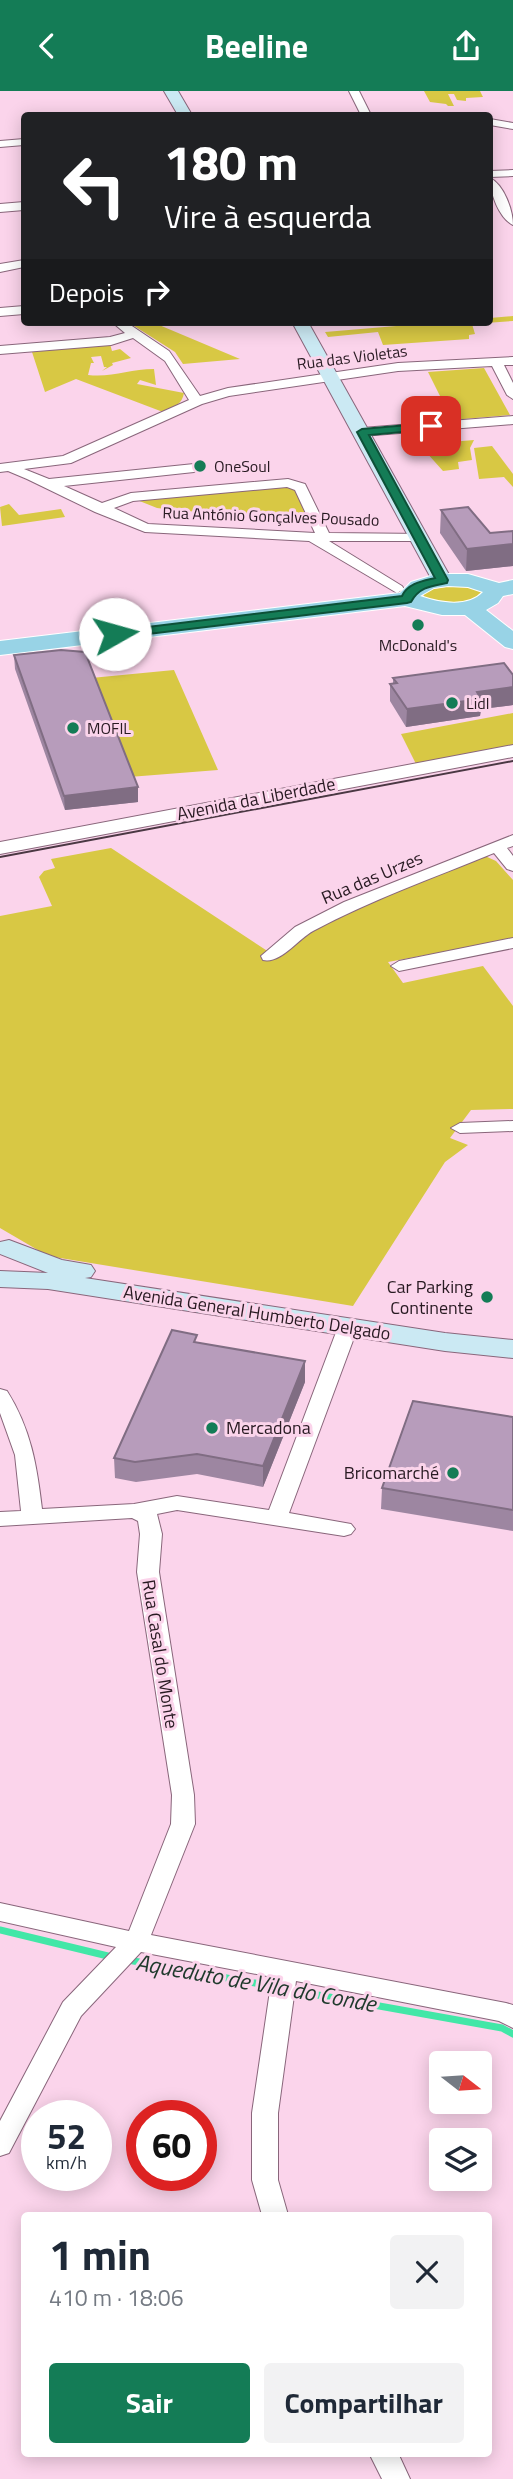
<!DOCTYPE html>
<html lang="pt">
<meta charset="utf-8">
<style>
:root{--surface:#fff;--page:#f2f2f3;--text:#1f2937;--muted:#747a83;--accent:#147c56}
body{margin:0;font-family:"Titillium Web",sans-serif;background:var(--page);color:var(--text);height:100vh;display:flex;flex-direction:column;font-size:26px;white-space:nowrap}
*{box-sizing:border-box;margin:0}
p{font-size:23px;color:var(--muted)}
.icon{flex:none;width:38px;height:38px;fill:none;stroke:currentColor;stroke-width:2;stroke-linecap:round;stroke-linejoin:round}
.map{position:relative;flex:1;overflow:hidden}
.panel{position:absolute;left:21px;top:2121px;width:471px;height:245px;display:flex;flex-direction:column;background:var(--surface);border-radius:7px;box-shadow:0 4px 18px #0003}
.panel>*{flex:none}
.guide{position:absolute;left:21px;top:21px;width:472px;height:214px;border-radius:7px;box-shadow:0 4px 18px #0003;background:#202124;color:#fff;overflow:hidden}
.needle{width:46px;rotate:107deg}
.buttons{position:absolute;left:429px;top:1960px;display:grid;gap:14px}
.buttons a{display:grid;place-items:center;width:63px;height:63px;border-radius:7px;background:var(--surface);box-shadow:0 4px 18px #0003;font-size:35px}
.speed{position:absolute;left:21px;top:2009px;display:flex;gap:14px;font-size:35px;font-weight:700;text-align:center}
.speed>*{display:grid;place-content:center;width:91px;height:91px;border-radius:50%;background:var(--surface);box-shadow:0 4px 18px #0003;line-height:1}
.speed small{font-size:18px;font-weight:400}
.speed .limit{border:10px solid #d22;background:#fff;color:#111}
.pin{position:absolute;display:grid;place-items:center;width:60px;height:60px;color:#fff;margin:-30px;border-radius:14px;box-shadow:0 4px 10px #0006}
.me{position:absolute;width:77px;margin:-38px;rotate:83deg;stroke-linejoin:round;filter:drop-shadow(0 0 5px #0008)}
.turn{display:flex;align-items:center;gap:24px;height:147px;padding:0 28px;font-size:32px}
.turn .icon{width:91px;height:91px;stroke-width:2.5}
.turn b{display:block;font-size:49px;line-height:60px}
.then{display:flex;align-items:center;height:66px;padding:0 28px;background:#0003;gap:14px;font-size:26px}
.round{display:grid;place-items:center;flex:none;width:74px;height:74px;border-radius:7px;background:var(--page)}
.overview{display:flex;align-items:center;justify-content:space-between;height:119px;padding:0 28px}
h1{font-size:42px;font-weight:700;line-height:52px}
.action{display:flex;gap:14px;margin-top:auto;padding:14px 28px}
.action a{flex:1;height:80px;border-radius:7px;background:var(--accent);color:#fff;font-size:28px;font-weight:700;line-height:80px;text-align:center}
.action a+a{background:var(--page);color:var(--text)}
header{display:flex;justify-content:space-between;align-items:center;height:91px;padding:0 28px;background:var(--accent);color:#fff;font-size:32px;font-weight:700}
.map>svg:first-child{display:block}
.green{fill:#d8c844}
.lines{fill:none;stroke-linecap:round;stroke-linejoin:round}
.stream{stroke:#42e7a7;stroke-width:7}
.minor-casing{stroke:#89667b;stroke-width:2}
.tertiary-casing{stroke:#89667b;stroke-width:2}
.secondary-casing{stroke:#89667b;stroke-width:2}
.primary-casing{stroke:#fff;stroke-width:2}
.minor{fill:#fff;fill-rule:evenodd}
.tertiary{fill:#fff;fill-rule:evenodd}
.secondary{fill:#cbe9f3;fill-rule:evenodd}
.primary{fill:#98d3e6;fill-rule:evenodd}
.tram{stroke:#4a3843;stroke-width:2}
.wall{fill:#9d86a1}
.shaded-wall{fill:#806d83}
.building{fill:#b79cbb;stroke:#806d83;stroke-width:2}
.route{fill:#147c56;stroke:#0d5138;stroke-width:2}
.poi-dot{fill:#147c56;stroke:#fbd4eb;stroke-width:2.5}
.labels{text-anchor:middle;stroke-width:6;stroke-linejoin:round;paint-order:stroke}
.far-street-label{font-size:16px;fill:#281a22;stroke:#fbd4eb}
.far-poi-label{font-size:16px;fill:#281a22;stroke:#fbd4eb;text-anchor:start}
.street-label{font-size:18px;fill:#281a22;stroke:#fbd4eb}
.poi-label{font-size:18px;fill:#281a22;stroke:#fbd4eb;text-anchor:end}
.near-water-label{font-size:23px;font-style:italic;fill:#1f392c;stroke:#fbd4eb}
</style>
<header><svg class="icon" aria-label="back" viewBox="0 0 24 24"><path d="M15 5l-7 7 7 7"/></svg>Beeline<svg class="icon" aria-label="share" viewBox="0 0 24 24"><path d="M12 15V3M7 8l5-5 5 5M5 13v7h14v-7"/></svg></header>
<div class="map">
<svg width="513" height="2388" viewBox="0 0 513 2388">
<rect width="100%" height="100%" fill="#fbd4eb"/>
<path class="green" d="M424,0H480L483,6L466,7V10L457,9L454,3H448L454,15H448L446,13L430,11Z
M513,225V230L472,233L475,243L469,244V248L383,254L378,241L328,246L325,241L444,231H490V227Z
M128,231H152L240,268L183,273L175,261Z
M110,253L112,260L120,258L131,267L112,272L113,274L102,280L107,276H104L101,265L91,266L94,272H91L88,284C111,287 130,278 154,278L156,294L140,289L137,293L184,302C182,313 175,316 163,321L76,288L45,301L32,261Z
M484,277L510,324L452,329L428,281Z
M474,349L470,357L472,369L458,371L459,378L443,380L426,361L440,358L439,352Z
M492,355L513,383V396L504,386L479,388L474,357Z
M281,394L296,398L306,425L182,420L157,417L137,409Z
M9,413L19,424L61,418L65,426L2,435L0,416Z
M458,494H472L485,500L480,509L451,513L425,508L423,503L427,499Z
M174,579L218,679L129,686L91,587Z
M513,622V655L416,673L401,643Z
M111,757L272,863L339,820L485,765L496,770L513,789V848L388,871L403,892L483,875L513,915V1018L471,1019L450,1047L468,1054L445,1071L353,1215L48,1165L0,1137V825L52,815L39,786L44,780L55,777L51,768Z"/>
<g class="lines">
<path class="stream" d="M0,1839L112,1866
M128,1869L277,1896
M290,1899L502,1937L513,1943"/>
<defs>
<path id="minor" d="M349,0H359L371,24H361Z
M490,28L513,32V38L490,34Z
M24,48V54L0,56V50Z
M513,79V85L490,86V80Z
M490,87C504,94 513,119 513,134C499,127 490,102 490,87Z
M24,169V176L0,181V173Z
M24,215V223L0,225V217Z
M112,231H126L169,260L200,305L228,297L398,272L513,266V274H504L513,292V308L507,304L492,275L398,280L229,305L202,313L71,372L24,378L49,388L194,373L201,377L194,381L64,395L102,412L131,402L288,388L305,393L329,442L425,443L427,446L420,450H329L402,495L404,498L397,502L309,450L145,441L95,421L27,388L8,380L0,381V373L63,365L189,309L165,270L133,247L111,254L0,263V255L110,246L125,242ZM287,396L295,399L315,442L148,433L114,417L133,410Z
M513,325V333L362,345L355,341L362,337Z
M513,744V755L507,757L513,765V780L507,778L494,762C433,787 371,809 313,840C298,848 281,873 263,869L261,865L295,836L344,811Z
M513,847V857L399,880L391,875L399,870Z
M513,1030V1040L460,1042L451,1037L460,1032Z
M348,1230L355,1232L358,1236L289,1422L351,1433L355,1438L351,1443L344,1445L177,1419L157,1423L162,1443L159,1481L194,1704L195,1733L151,1844L506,1912L513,1914V1937L499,1930L296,1890L278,2022V2089L288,2124H262L252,2089V2022L272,1886L141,1861L81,1925L9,2062L0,2065V2030L63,1911L116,1856L0,1830V1812L129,1840L171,1733L172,1704L137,1481L140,1443L138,1430L132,1427L0,1435V1421L21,1420L15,1364L0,1322V1298L7,1300C31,1338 37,1375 42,1418L134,1413L177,1405L269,1419L338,1236L341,1232Z
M369,2362H398L410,2388H382Z"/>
<path id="tertiary" d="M24,111V119L0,121V113Z
M513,654V666L0,763V751Z"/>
<path id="secondary" d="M164,0H178L192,24H178Z
M292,231H308L452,489L449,493L442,495L432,489Z
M9,1149L62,1169L91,1174L95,1180L91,1186L85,1187L445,1242L513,1249V1267L445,1260L48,1198L0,1196V1180L48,1182L0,1163V1151Z"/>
<path id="primary" d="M437,483H468L499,492L513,489V503L503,505L498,512L486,519L513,540V558L505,556L465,524H442L405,515L0,564V550L400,502L411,491ZM448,495L468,496L483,501C468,517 440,512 420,505L434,497Z"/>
</defs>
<use href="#minor" class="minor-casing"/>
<use href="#tertiary" class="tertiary-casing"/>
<use href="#secondary" class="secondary-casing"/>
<use href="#primary" class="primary-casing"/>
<use href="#minor" class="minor"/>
<use href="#tertiary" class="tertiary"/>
<use href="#secondary" class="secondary"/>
<use href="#primary" class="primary"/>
<path class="tram" d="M0,766L513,670"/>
</g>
<path class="wall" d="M441,419L490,442L513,440V475L466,480L440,442Z
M14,564L138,711L65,719L15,578Z
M513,584V614L481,618L480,625L406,636L390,610V593L393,592V587Z
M198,1251L305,1291L263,1396L197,1383L136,1391L115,1387L114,1367Z
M513,1326V1440L381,1418L382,1397Z"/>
<path class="shaded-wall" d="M513,453V475L466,480L467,458Z
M513,596V614L481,618L480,625L406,636L407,618L477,601Z
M138,696V711L65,719L64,705Z
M305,1270V1291L263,1396V1375Z"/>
<path class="building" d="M468,416L490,442L513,440V453L467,458L441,419Z
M61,559L85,561L138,696L64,705L14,564Z
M504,572L513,584V596L477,601L481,608L407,618L390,593L397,592L393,587Z
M172,1239L197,1244L194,1251L305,1270L263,1375L197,1363L135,1371L114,1367Z
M413,1310L513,1326V1419L382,1397Z"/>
<path class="route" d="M431,332L436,335L435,338L369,344L448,489L447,492C431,495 419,496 411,511L407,512L115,547L109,543L115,540L402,505C408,492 423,490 435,487L357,341L362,338Z"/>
<g class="poi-dot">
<circle cx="200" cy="375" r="7"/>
<circle cx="418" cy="534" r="7"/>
<circle cx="452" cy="612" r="7"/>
<circle cx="73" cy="637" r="7"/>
<circle cx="487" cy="1206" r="7"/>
<circle cx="212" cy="1337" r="7"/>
<circle cx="453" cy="1382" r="7"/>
</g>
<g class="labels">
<g class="far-street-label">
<text transform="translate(352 266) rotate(-7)" y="6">Rua das Violetas</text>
<text transform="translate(271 425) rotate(2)" y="6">Rua António Gonçalves Pousado</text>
</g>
<g class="far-poi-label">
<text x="214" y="381">OneSoul</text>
<text x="418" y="560" text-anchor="middle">McDonald's</text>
<text x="466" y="618">Lidl</text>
<text x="87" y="643">MOFIL</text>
</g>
<g class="street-label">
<text transform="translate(256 708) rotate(-11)" y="6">Avenida da Liberdade</text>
<text transform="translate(372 787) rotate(-23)" y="6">Rua das Urzes</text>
<text transform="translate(257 1222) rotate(9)" y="6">Avenida General Humberto Delgado</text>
<text transform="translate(160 1563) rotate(81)" y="6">Rua Casal do Monte</text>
</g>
<g class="poi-label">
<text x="473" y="1202">Car Parking<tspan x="473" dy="21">Continente</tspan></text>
<text x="226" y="1343" text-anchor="start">Mercadona</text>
<text x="439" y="1388">Bricomarché</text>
</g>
<g class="near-water-label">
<text transform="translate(256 1892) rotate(10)" y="8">Aqueduto de Vila do Conde</text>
</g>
</g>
</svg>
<div class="buttons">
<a><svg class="needle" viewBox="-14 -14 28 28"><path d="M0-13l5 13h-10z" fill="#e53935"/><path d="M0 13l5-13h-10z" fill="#747a83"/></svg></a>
<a><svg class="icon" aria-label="layers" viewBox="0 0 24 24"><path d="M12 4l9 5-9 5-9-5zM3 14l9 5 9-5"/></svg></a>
</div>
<div class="speed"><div>52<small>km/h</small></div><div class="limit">60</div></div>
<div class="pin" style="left:431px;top:335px;background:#d93025"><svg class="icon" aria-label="arrive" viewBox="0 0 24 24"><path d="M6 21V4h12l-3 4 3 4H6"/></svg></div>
<svg class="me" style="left:115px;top:543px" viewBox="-20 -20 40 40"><circle r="19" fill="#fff"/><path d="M0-13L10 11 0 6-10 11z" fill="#147c56"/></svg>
<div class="guide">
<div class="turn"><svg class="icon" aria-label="left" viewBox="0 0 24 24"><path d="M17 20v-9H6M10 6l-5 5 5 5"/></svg><div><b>180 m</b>Vire à esquerda</div></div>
<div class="then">Depois<svg class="icon" aria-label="right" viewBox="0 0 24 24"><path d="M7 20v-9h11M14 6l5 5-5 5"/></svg></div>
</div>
<section class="panel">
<div class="overview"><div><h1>1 min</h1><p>410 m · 18:06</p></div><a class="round"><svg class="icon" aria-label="close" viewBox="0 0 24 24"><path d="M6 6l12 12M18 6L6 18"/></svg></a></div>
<div class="action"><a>Sair</a><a>Compartilhar</a></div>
</section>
</div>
